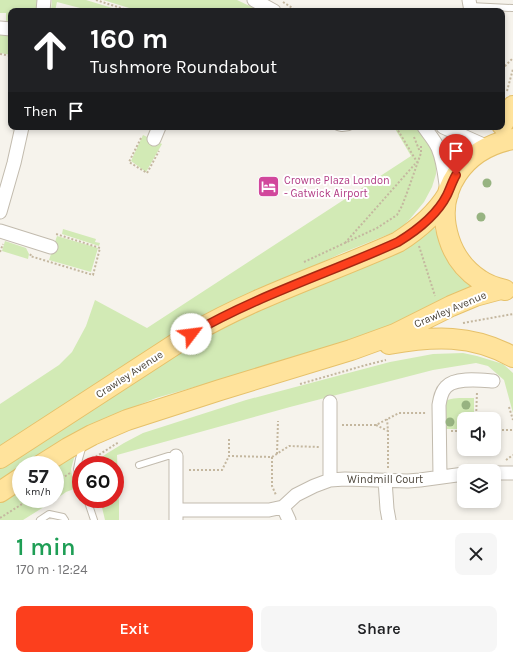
<!DOCTYPE html>
<meta charset="utf-8">
<style>
:root{--surface:#fff;--page:#f6f6f6;--text:#202124;--muted:#757577;--accent:#fc3f1d}
body{margin:0;font-family:Karla,sans-serif;background:var(--page);color:var(--text);height:100vh;display:flex;flex-direction:column;font-size:15px;white-space:nowrap}
*{box-sizing:border-box;margin:0}
p{font-size:13px;color:var(--muted)}
.icon{flex:none;width:22px;height:22px;fill:none;stroke:currentColor;stroke-width:2;stroke-linecap:round;stroke-linejoin:round}
.map{position:relative;height:520px;overflow:hidden}
.sheet{display:flex;flex-direction:column;background:var(--surface);flex:1}
.sheet>*{flex:none}
.guide{position:absolute;left:8px;top:8px;width:497px;height:122px;border-radius:8px;box-shadow:0 2px 6px #0003;background:#202124;color:#fff;overflow:hidden}
.controls{position:absolute;left:457px;top:412px;display:grid;gap:8px}
.controls a{display:grid;place-items:center;width:44px;height:44px;border-radius:8px;background:var(--surface);box-shadow:0 2px 6px #0003;font-size:20px}
.speed{position:absolute;left:12px;top:456px;display:flex;gap:8px;font-size:20px;font-weight:700;text-align:center}
.speed>*{display:grid;place-content:center;width:52px;height:52px;border-radius:50%;background:var(--surface);box-shadow:0 2px 6px #0003;line-height:1}
.speed small{font-size:10px;font-weight:400}
.speed .limit{border:6px solid #d22;background:#fff;color:#111}
.pin{position:absolute;display:grid;place-items:center;width:34px;height:34px;color:#fff;margin:-41px -17px;border-radius:50% 50% 50% 0;rotate:-45deg;box-shadow:0 0 4px #0007}
.pin .icon{rotate:45deg}
.me{position:absolute;width:44px;margin:-22px;rotate:60deg;stroke-linejoin:round;filter:drop-shadow(0 0 3px #0008)}
.turn{display:flex;align-items:center;gap:14px;height:84px;padding:0 16px;font-size:18px}
.turn .icon{width:52px;height:52px;stroke-width:2.5}
.turn b{display:block;font-size:28px;line-height:34px}
.then{display:flex;align-items:center;height:38px;padding:0 16px;background:#0003;gap:8px;font-size:15px}
.round{display:grid;place-items:center;flex:none;width:42px;height:42px;border-radius:8px;background:var(--page)}
.head{display:flex;align-items:center;justify-content:space-between;height:68px;padding:0 16px}
h1{font-size:24px;font-weight:600;line-height:30px;color:#1e9e55}
.action{display:flex;gap:8px;margin-top:auto;padding:8px 16px}
.action a{flex:1;height:46px;border-radius:8px;background:var(--accent);color:#fff;font-size:16px;font-weight:600;line-height:46px;text-align:center}
.action a+a{background:var(--page);color:var(--text)}
.map>svg:first-child{display:block}
.green{fill:#d2eab5}
.lines{fill:none;stroke-linecap:round;stroke-linejoin:round}
.service-casing{stroke:#c2bbae;stroke-width:8}
.minor-casing{stroke:#c2bbae;stroke-width:15}
.primary-casing{stroke:#e6c16a;stroke-width:22}
.path{stroke:#c4b79f;stroke-width:2;stroke-dasharray:2 2;stroke-linecap:butt}
.service{stroke:#fff;stroke-width:6}
.minor{stroke:#fff;stroke-width:13}
.primary{stroke:#ffe39c;stroke-width:20}
.tree{fill:#97b381}
.route-casing{stroke:#a42913;stroke-width:10}
.route{stroke:#fc3f1d;stroke-width:7}
.labels{text-anchor:middle;stroke-width:4;stroke-linejoin:round;paint-order:stroke}
.hotel-label{font-size:11px;fill:#b23c85;stroke:#fff;text-anchor:start}
.street-label{font-size:11px;fill:#4b4439;stroke:#fff}
</style>
<div class="map">
<svg width="513" height="520" viewBox="0 0 513 520">
<rect width="100%" height="100%" fill="#f6f3ec"/>
<path class="green" d="M0,0H37L36,11H11V25L7,24L6,20V13H0Z
M52,0H86L122,11H87L80,8L57,2L55,11H51Z
M103,0H237L260,11H139Z
M0,35H11V55L0,53Z
M394,127H417L418,128L433,149L436,165V174L432,187L424,202L410,219L400,229L392,233L342,253L254,294L0,451V404L59,365L72,352L86,326L95,300L147,328L411,156Z
M143,135L162,144L146,172L131,161Z
M432,221L440,243L443,250L472,285L473,288L353,342L156,398L107,418L71,436L25,465H21V467L0,481V468L193,340Z
M63,229L96,239L95,242L100,243L99,246L62,234Z
M57,236L98,248L91,272L49,260Z
M5,241L26,248L29,254L28,259L2,251Z
M463,353L477,356L503,364L513,373V413L504,380L488,366L476,363L433,370L290,407L117,455L119,502V520H105L100,499H115V465H92L106,454L124,443L143,433L246,400L390,362L433,354Z
M474,398V419H464V429H444C444,423 442,405 446,401C450,397 468,398 474,398Z
M76,451L71,469L74,489L66,492L55,500L23,520H0V498L21,484V499H55V465Z"/>
<g class="lines">
<defs>
<path id="service" d="M470,6L512,8
M338,127L342,128L349,127
M139,465L168,456H176
M81,482L77,469L79,459L83,445
M87,499L94,520
M40,520L49,514L63,517L65,520"/>
<path id="minor" d="M254,0L274,11
M469,0L471,11
M43,11L44,0
M0,28L11,29
M424,127C429,134 435,141 438,148C444,162 445,178 447,192
M443,127L488,147
M154,139L159,127
M0,212L14,163L22,127
M0,231L51,247
M330,402V480
M494,473H513
M440,477L439,405C440,399 441,392 446,387C455,377 480,380 493,381
M385,480L387,509L389,520
M283,507L289,520
M176,510H269L283,507L296,495L314,486L330,480L345,479L408,481L420,480L464,474
M176,520V456"/>
<path id="primary" d="M502,125L513,106
M505,290C496,288 487,285 480,280C465,270 454,255 449,239C433,190 465,148 513,139
M389,344C433,336 472,334 513,357
M0,458L191,334C256,296 329,273 398,242C417,230 436,214 448,194
M41,465L68,448L92,435L127,420L220,390L351,350L395,334L451,306L475,296L501,289
M0,492L21,478"/>
</defs>
<use href="#service" class="service-casing"/>
<use href="#minor" class="minor-casing"/>
<use href="#primary" class="primary-casing"/>
<path class="path" d="M96,0L130,11
M283,2L297,11
M0,54L11,56
M502,69L513,58
M507,91L513,69
M396,127L417,162
M414,137L420,152
M141,138L129,162L147,173L159,151
M345,243L415,164
M419,246L435,296
M0,252L3,244
M31,254L30,256L93,275L100,248L56,234
M304,262L377,228L397,215L402,206L408,190L421,153V146
M463,323L513,314
M300,384L366,365L386,360
M509,407L513,420
M476,419L477,392
M342,425H376L399,413H426
M376,425L388,431L387,419
M502,430H513
M451,431H464
M229,439V456L272,457L289,446L319,447
M277,454L278,421
M272,457V486L276,495
M506,460L513,455
M89,461L119,442
M388,468V431
M189,470H222L229,456
M55,483L70,473
M0,518L30,499"/>
<use href="#service" class="service"/>
<use href="#minor" class="minor"/>
<use href="#primary" class="primary"/>
</g>
<g class="tree">
<circle cx="487" cy="183" r="4.5"/>
<circle cx="481" cy="217" r="4.5"/>
<circle cx="466" cy="405" r="4.5"/>
<circle cx="450" cy="422" r="4.5"/>
</g>
<g class="lines">
<defs>
<path id="route" d="M191,334C256,296 329,273 398,242C416,231 437,215 447,195C450,189 452,182 456,175"/>
</defs>
<use href="#route" class="route-casing"/>
<use href="#route" class="route"/>
</g>
<defs>
<symbol id="hotel-square" viewBox="-11 -11 22 22"><rect x="-9" y="-9" width="18" height="18" rx="4" fill="#d1479c" stroke="#fff"/><path d="M-6-4.5h1.5V1H6V5H4.5V3h-9V5H-6ZM-4 0a1.8 1.8 0 1 1 3.6 0ZM.5 0V-2.5h3Q6-2.5 6 0Z" fill="#fff"/></symbol>
</defs>
<g fill-rule="evenodd">
<use href="#hotel-square" x="256" y="174" width="25" height="25"/>
</g>
<g class="labels">
<g class="hotel-label">
<text x="284" y="184">Crowne Plaza London<tspan x="284" dy="13">- Gatwick Airport</tspan></text>
</g>
<g class="street-label">
<text transform="translate(450 309) rotate(-23)" y="4">Crawley Avenue</text>
<text transform="translate(129 374) rotate(-33)" y="4">Crawley Avenue</text>
<text x="385" y="483">Windmill Court</text>
</g>
</g>
</svg>
<div class="controls">
<a><svg class="icon" aria-label="sound" viewBox="0 0 24 24"><path d="M4 9h4l5-4v14l-5-4H4zM17 9q2 3 0 6"/></svg></a>
<a><svg class="icon" aria-label="layers" viewBox="0 0 24 24"><path d="M12 4l9 5-9 5-9-5zM3 14l9 5 9-5"/></svg></a>
</div>
<div class="speed"><div>57<small>km/h</small></div><div class="limit">60</div></div>
<div class="pin" style="left:456px;top:175px;background:#d93025"><svg class="icon" aria-label="arrive" viewBox="0 0 24 24"><path d="M6 21V4h12l-3 4 3 4H6"/></svg></div>
<svg class="me" style="left:191px;top:334px" viewBox="-20 -20 40 40"><circle r="19" fill="#fff"/><path d="M0-13L10 11 0 6-10 11z" fill="#fc3f1d"/></svg>
<div class="guide">
<div class="turn"><svg class="icon" aria-label="ahead" viewBox="0 0 24 24"><path d="M12 20V5M6 11l6-6 6 6"/></svg><div><b>160 m</b>Tushmore Roundabout</div></div>
<div class="then">Then<svg class="icon" aria-label="arrive" viewBox="0 0 24 24"><path d="M6 21V4h12l-3 4 3 4H6"/></svg></div>
</div>
</div>
<section class="sheet">
<div class="head"><div><h1>1 min</h1><p>170 m · 12:24</p></div><a class="round"><svg class="icon" aria-label="close" viewBox="0 0 24 24"><path d="M6 6l12 12M18 6L6 18"/></svg></a></div>
<div class="action"><a>Exit</a><a>Share</a></div>
</section>
